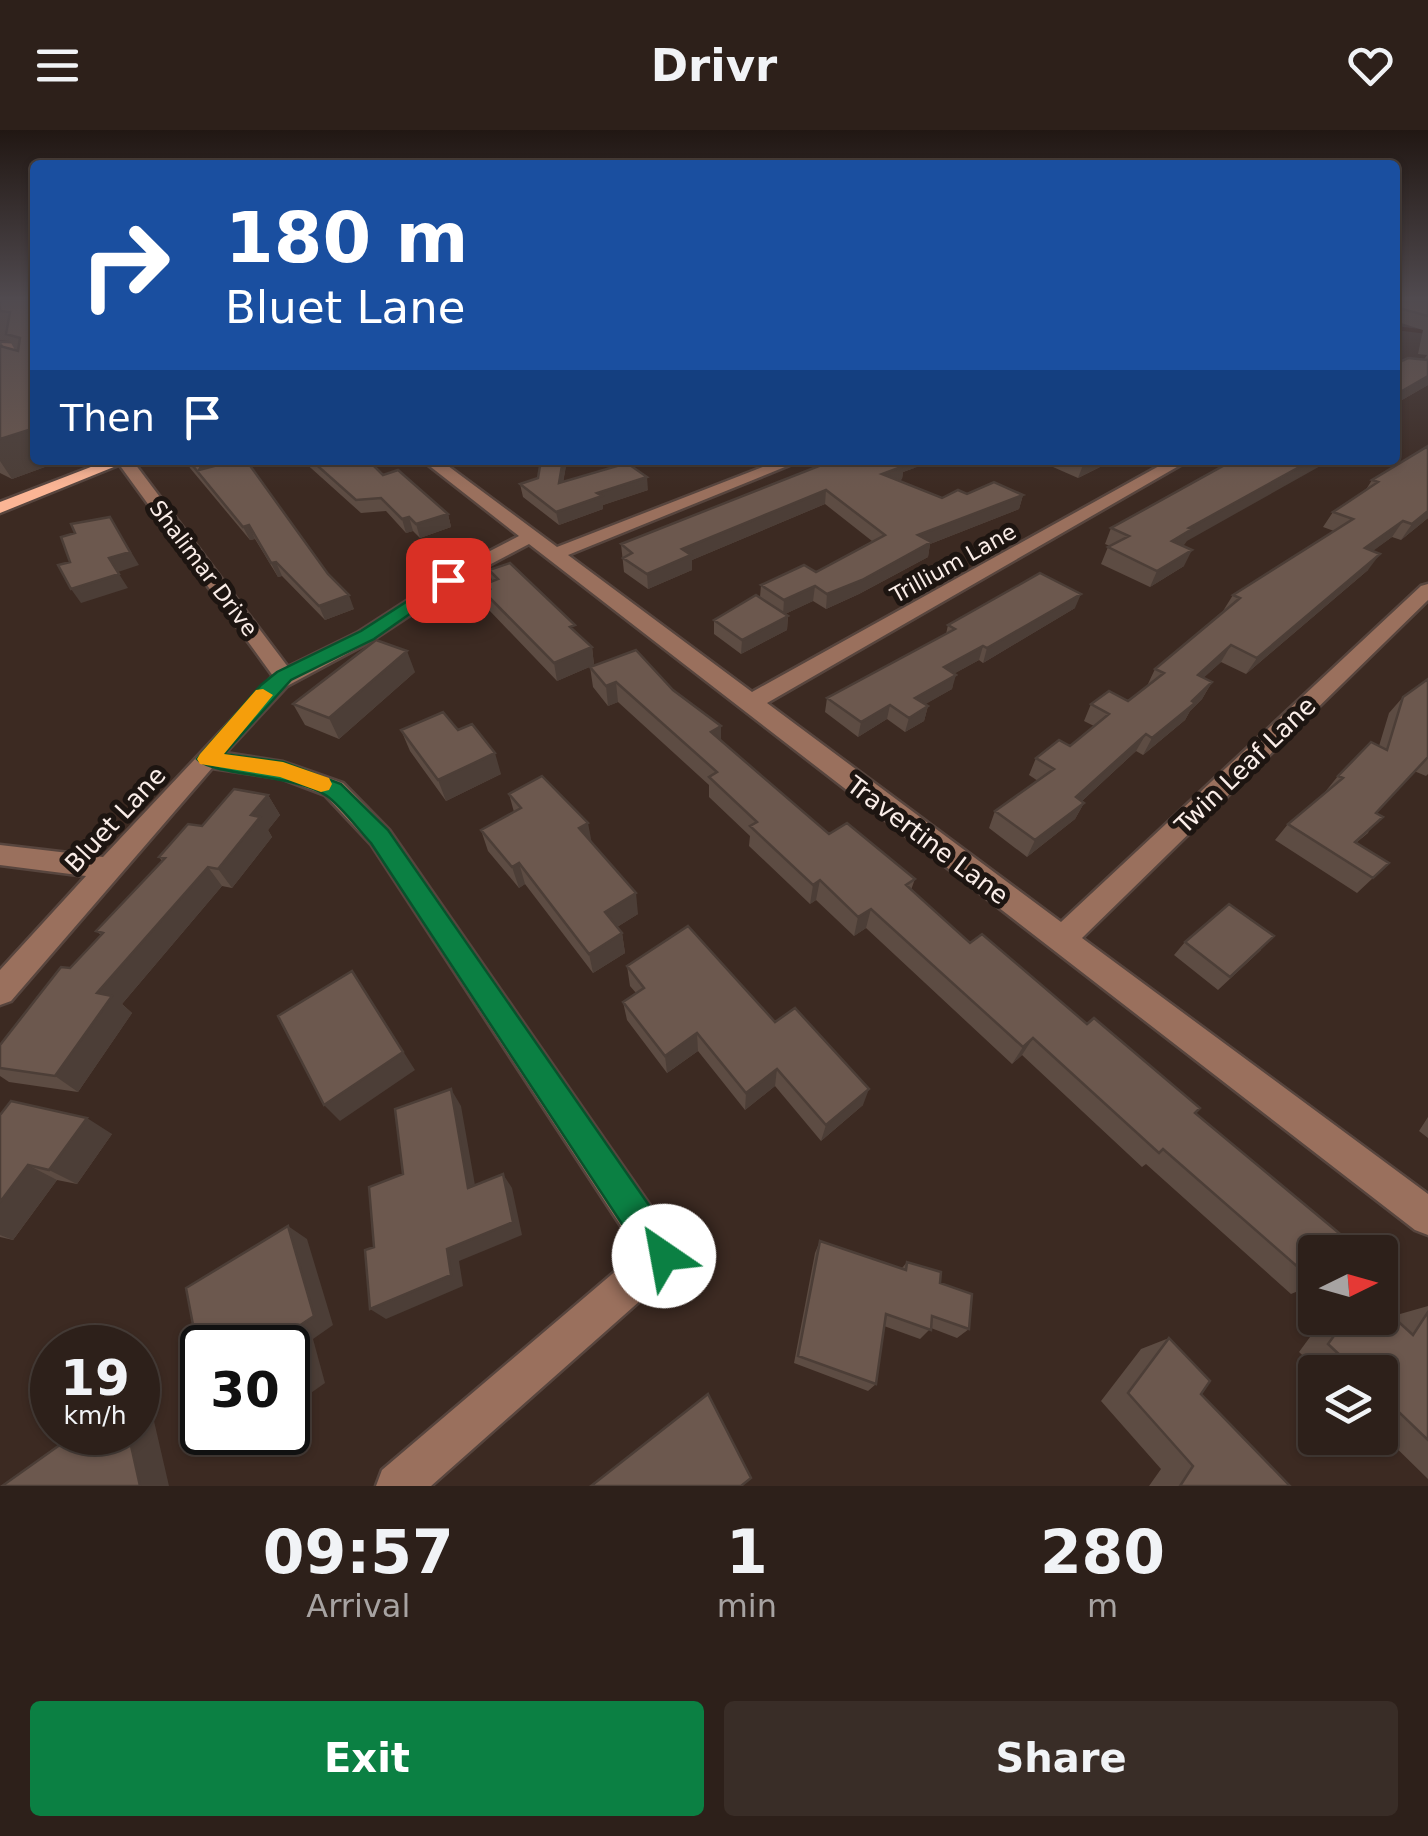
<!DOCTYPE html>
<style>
:root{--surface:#2d201a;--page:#392d27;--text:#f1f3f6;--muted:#a7a3a2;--line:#483e39;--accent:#0b8043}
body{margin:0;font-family:"DejaVu Sans",sans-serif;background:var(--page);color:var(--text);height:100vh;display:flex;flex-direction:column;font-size:38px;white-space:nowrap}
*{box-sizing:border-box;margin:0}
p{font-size:32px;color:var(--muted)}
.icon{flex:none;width:55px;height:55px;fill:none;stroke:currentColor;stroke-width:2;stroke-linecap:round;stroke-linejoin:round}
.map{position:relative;height:1356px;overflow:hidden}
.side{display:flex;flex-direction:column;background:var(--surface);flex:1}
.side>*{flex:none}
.hud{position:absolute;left:30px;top:30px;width:1370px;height:305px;border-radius:10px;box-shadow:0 2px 8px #0004,0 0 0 2px var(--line);background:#1a4fa0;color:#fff;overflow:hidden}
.needle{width:65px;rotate:85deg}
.buttons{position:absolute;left:1298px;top:1105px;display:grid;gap:20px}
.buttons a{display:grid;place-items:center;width:100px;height:100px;border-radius:10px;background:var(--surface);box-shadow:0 2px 8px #0004,0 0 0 2px var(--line);font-size:50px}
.speed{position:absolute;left:30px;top:1195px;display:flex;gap:20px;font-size:50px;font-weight:700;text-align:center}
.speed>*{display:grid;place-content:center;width:130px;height:130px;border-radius:50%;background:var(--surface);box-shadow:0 2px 8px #0004,0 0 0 2px var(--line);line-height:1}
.speed small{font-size:25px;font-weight:400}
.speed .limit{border:5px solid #111;border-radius:15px;background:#fff;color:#111}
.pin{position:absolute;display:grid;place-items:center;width:85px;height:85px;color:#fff;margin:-42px;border-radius:20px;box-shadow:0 5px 15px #0006}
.me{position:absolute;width:110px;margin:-55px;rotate:327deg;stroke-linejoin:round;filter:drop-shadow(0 0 8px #0008)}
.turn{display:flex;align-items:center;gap:35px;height:210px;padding:0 30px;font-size:45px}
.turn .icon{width:130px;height:130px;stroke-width:2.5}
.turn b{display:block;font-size:70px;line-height:85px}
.then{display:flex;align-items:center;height:95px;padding:0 30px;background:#0003;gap:20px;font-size:38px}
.eta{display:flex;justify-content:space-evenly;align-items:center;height:170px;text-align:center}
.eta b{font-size:60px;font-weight:600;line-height:70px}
.button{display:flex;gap:20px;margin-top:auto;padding:20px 30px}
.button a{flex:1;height:115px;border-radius:10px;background:var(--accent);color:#fff;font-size:40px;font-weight:600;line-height:115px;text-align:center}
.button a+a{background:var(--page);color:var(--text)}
header{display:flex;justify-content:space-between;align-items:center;height:130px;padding:0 30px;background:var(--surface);font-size:45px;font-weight:600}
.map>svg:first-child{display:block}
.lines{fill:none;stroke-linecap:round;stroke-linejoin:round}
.stream{stroke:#2c0b00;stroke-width:4}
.minor-casing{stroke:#57453e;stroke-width:5}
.major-casing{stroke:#57453e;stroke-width:5}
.minor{fill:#9a705d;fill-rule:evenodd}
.major{fill:#fbb595;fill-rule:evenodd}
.wall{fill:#5d4c43}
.shaded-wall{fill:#4c3e37}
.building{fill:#6c584e;stroke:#4c3e37;stroke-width:2.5}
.route{fill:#0b8043;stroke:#07532c;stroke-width:2.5}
.slow{fill:#f59e0b}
.labels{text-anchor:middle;stroke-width:10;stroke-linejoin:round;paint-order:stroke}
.far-street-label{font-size:22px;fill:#faede8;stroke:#1d1511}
.street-label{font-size:25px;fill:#faede8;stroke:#1d1511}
</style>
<header><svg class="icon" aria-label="menu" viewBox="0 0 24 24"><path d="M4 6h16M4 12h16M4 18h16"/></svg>Drivr<svg class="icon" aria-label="heart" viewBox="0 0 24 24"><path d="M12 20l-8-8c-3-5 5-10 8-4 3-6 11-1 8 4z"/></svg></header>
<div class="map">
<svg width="1428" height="1356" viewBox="0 0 1428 1356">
<rect width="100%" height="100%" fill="#3c2a22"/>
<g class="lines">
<path class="stream" d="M1395,198L1428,202"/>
<defs>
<path id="minor" d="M0,213L25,214L24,230L17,237L35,242V250L4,241L14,220L0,221Z
M116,330H132L288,537L357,503L459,437L519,406L422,330H440L557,417L781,330H802L568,425L752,562L1170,330H1189L767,573L1061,792L1421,456L1428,454V470L1082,808L1428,1064V1105L1415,1100L529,414L472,444L371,511L287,556L225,623L283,632L343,653L389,700L676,1113L682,1126L676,1139L431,1356H376L382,1340L638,1122L371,714L325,665L280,648L212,638L11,871L0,875V840L86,746L0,735V715L103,727L273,546Z"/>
<path id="major" d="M109,330H131L0,383V372Z"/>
</defs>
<use href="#minor" class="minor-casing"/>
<use href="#major" class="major-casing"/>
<use href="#minor" class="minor"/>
<use href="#major" class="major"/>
</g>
<path class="wall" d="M0,168H35V330H64L12,349L0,343V211L4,217L15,220L10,211L0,210Z
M1395,168H1428V255L1395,274L1427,225L1418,224L1423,200L1395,191Z
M1428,316V388L1401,410L1392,407L1372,421L1368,440L1246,544L1221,532L1203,548L1212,552L1202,569L1190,581L1185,590L1143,625L1136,621L1082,671L1084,673L1075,689L1027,727L989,698L995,681L1038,651L1029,645L1036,628L1070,616L1094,596L1084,591L1091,574L1128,571L1147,556L1155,539L1223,481L1233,465L1334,401L1323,397L1333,382L1365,361L1372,350Z
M186,330H218L215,336L328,444L354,479L325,490L282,446L278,447L255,409L250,410L190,338Z
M302,330H368L383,345L448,384L451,397L420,408L413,401L406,403L386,381L361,383Z
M541,330H567L563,352L648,360L603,375V379L559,395L523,367L520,354L538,348Z
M1055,330H1114L1078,348L1053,337Z
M1236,333L1183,416L1184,436L1150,457L1101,434L1108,417L1110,416L1105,414L1111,398Z
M917,337L903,342L902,349L898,351L942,368L967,364L1023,365L1019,379L930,414L928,427L859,464L826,479L813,471L785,484L788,486L787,500L741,524L714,504V490L760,467L761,455L816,442L872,411L825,374L692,430V440L648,459L624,442L621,414Z
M489,440L577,503L592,517L594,535L557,551L488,479L484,462L487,460L485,454L492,451Z
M1075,478L983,533L979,530L955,543L952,559L925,574L928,576L924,591L905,602L887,589L858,607L825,582L827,568L946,504L948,495Z
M590,537L721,610L829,704L915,749L911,760L970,813L1087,894L1195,983L1315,1122V1154L1291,1164L1146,1034L1142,1037L1022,925L1012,934L866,798L854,806L816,770L810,774L749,716L750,706L709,667V655L618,572L608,576L593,557Z
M415,542L339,609L305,595L293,574Z
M1428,549V644L1426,646L1414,641L1376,683L1368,703L1356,713L1389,733L1357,763L1275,710L1288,694L1326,662H1325L1338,646L1379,616L1389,583L1403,567Z
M401,600H458L501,644L446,671L410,621Z
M509,664L591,712L638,784L617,797L622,803L625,823L593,843L525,754L519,758L488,721L481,700L514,682Z
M268,665L280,685L268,700L272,707L232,758L222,756L122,874L132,883L78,962L9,952L0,946V915L101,805L96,801L162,731L159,727L202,696Z
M1185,812L1261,820L1218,860L1174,825Z
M627,836L775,892L863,975L821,1011L775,956L745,980L698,921L667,943L627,890L623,872L636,863L630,856Z
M0,985L112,1004L77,1054L57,1050L13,1110L0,1107Z
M1428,987V1008L1419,1001Z
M820,1111L902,1138L907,1132L940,1153L969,1199L957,1208L931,1198L920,1209L884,1196L876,1254L868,1261L794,1233L815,1123Z
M1428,1176V1349L1380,1302V1242H1320L1299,1222L1324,1188H1380L1396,1190L1400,1184Z
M1169,1208L1201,1264L1290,1356H1149L1161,1339L1101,1271L1141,1219Z"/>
<path class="shaded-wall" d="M1428,246V255L1395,274V265Z
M35,298V330H64L12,349L0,331V309Z
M205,330H218L206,352L199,340Z
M563,330H567L561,366L559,353Z
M693,330H715L693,337Z
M902,330H918L917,337L903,342L902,349L880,358L882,344L897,332Z
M1092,330H1114L1078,348L1083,335Z
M1312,330H1331L1187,411L1184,415L1164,427L1172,411L1189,398Z
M647,347L648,360L603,375V379L559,395L556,382L597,363Z
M826,360L825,374L692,430V440L648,459L647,444L682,419Z
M1023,365L1019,379L930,414L928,427L859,464L826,479L827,464L918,405Z
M1428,381V388L1401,410L1412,394Z
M448,384L451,397L420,408L416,394Z
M110,387L139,435L118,442L109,428Z
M409,387L413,401L406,403L402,389Z
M1403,391L1392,407L1354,435L1365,418Z
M249,395L255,409L250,410L243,397Z
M1192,420L1184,436L1150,457L1157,441Z
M1380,424L1368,440L1246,544L1257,528Z
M276,432L282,446L278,447L271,433Z
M119,444L128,458L81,473L71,459Z
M815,456L813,471L783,485L784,470Z
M1081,464L1075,478L983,533L987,518Z
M349,465L354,479L325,490L319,476Z
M788,486L787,500L741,524L742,510Z
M1231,515L1221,532L1188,562L1198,545Z
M983,516L979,530L941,551L944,537Z
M592,517L594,535L557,551L554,533Z
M407,521L415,542L339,609L329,588Z
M956,545L952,559L912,582L915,568Z
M616,552L618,572L608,576L606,556Z
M1212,552L1202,569L1190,581L1185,590L1143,625L1152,608Z
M890,575L887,589L858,607L861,592Z
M928,576L924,591L905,602L909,588Z
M721,596V616L711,602Z
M1146,604L1136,621L1068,684L1076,667Z
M495,623L501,644L446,671L438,650Z
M268,665L280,685L268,700L272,707L232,758L218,739L251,685Z
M1084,673L1075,689L1027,727L1035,710Z
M588,693L592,714L579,698Z
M519,733L525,754L519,758L512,737Z
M208,737L222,756L122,874L132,883L78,962L55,946L97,863Z
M820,750L816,770L810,774L813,755Z
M636,763L638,784L609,802L605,782Z
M871,779L866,798L854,806L858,787Z
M622,803L625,823L593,843L589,824Z
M352,841L415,940L340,991L324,975Z
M697,903L698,921L667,943L665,926Z
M1033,908L1022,925L1012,934L1023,917Z
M777,939L775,956L745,980L746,963Z
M451,959L461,976L478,1072L468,1058Z
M869,959L863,975L821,1011L826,995Z
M87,988L112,1004L77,1054L49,1040Z
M28,1035L57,1050L13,1110L0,1105V1072Z
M503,1044L512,1058L522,1105L459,1131L463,1156L386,1189L370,1179L447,1119Z
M288,1096L307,1109L333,1195L313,1209L325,1253L288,1279V1259L293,1200Z
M138,1275L151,1278L169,1356H140L128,1302H138Z
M223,1302H254L241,1312L215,1308Z"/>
<path class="building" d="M0,168H35V298L0,309V216L18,221L20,208L6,204L10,182L0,181Z
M1395,168H1428V186L1395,177Z
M1408,228L1428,230V246L1395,265V234Z
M1428,316V381L1412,394L1403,391L1365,418L1380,424L1257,528L1231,515L1198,545L1212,552L1192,571L1195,573L1152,608L1146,604L1076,667L1084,673L1035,710L995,681L1054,639L1036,628L1059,610L1070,616L1109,584L1091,574L1109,561L1128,571L1164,543L1155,539L1240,468L1233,465L1353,389L1333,382L1378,352L1372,350Z
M188,330H205L199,340L237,330H246L328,444L349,465L319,476L276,432L271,433L249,395L243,397Z
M311,330H368L383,345L398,340L448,384L416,394L409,387L402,389L381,368L356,370Z
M541,330H563L559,353L627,333L647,347L597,363L602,366L556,382L520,354L538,348Z
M834,330H902L897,332L904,336L882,344L942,368L958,360L967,364L994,352L1023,365L918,405L931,412L862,450L827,464L815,456L784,470L761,455L804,435L816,442L885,405L826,360L682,419L691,425L647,444L623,428L632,423L621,414Z
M1072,330H1092L1083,335Z
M1242,330H1312L1189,398L1192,399L1172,411L1192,420L1157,441L1108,417L1129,406L1111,398L1232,331L1236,333Z
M110,387L130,422L109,428L119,444L71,459L58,435L70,432L61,407L75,403L71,394Z
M510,433L575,495L570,497L592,517L554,533L484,462L490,459L485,454L498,449L489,440Z
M1040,443L1081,464L987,518L983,516L944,537L956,545L915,568L928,576L909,588L890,575L861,592L827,568L955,499L948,495Z
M756,465L788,486L742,510L714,490Z
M376,510L407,521L329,588L293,574Z
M636,520L673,560L721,596L711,602L829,704L847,693L915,749L906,755L970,813L982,804L1087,894L1094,888L1200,978L1195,983L1345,1108L1336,1122H1315V1152L1163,1019L1159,1023L1033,908L1023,917L871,779L858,787L820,750L813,755L750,696L757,692L709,647L717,642L616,552L606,556L590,537Z
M1428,549V627L1376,683L1383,687L1355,712L1389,733L1373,748L1288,694L1343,648L1338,646L1371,612L1387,620L1403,567Z
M443,582L458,600L472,594L495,623L438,650L401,600Z
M542,646L588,693L579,698L636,763L605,782L622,803L589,824L519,733L512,737L481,700L521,678L509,664Z
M234,659L268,665L251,685L260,687L218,739L208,737L97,863L112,866L55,946L0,938V915L61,837L70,838L103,803L96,801L165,728L159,727L188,694L202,696Z
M1229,774L1274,806L1230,847L1185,812Z
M688,796L775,892L795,878L869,959L826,995L777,939L746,963L697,903L665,926L623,872L644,858L627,836Z
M352,841L403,922L324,975L278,886Z
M451,959L468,1058L503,1044L513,1092L447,1119L451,1145L370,1179L365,1120L374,1117L369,1057L403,1044L395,979Z
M11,971L87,988L49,1040L28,1035L0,1072V985Z
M288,1096L314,1186L293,1200L306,1247L288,1259V1218H202V1242L186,1158Z
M820,1111L906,1140L907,1132L941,1142L940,1153L972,1164L969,1199L932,1186L931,1200L886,1184L876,1254L798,1226Z
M1380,1175L1413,1205L1428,1182V1310L1380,1264V1242H1358L1328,1214L1347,1188H1380Z
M1169,1208L1210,1251L1201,1264L1290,1356H1180L1193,1336L1128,1263Z
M708,1264L751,1348L741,1356H591Z
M78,1302H128L140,1356H2Z"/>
<linearGradient id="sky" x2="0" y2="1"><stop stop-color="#211713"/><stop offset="0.47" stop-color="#504a4f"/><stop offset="1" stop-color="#504a4f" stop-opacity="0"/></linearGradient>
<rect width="1428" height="358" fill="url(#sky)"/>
<path class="route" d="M448,445L457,450L454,453L374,509L291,550L224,624L283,632L341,654L388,700L676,1114L681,1126L676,1138L664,1143L651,1138L371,713C357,698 343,678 327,666C297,644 212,646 197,629L261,555L277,542L361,501Z"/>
<path class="slow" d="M263,559L273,565L224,624L283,632L329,648L332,654L329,660L321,662L280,647L200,634L197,629L200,624L256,560Z"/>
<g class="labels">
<g class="far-street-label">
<text transform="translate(953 433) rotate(-29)" y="8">Trillium Lane</text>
<text transform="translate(204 438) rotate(53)" y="8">Shalimar Drive</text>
</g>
<g class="street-label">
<text transform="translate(1245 635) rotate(-44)" y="9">Twin Leaf Lane</text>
<text transform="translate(115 689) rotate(-47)" y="9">Bluet Lane</text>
<text transform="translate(928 710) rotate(37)" y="9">Travertine Lane</text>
</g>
</g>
</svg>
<div class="buttons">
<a><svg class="needle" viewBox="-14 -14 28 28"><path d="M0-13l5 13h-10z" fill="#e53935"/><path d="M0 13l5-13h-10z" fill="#a7a3a2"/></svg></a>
<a><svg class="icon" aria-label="layers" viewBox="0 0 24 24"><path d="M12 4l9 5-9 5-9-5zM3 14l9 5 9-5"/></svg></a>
</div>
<div class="speed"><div>19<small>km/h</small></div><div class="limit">30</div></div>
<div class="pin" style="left:448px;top:450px;background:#d93025"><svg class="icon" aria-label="arrive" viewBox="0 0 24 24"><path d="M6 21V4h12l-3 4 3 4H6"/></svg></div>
<svg class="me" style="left:664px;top:1126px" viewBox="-20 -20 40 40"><circle r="19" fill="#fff"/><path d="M0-13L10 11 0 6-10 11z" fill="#0b8043"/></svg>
<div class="hud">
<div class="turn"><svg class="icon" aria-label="right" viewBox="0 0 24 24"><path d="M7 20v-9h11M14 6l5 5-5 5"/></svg><div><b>180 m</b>Bluet Lane</div></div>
<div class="then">Then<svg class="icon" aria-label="arrive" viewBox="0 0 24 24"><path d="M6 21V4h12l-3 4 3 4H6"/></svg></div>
</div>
</div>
<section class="side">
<div class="eta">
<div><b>09:57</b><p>Arrival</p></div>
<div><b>1</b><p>min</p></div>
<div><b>280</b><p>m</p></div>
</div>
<div class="button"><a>Exit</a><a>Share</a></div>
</section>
